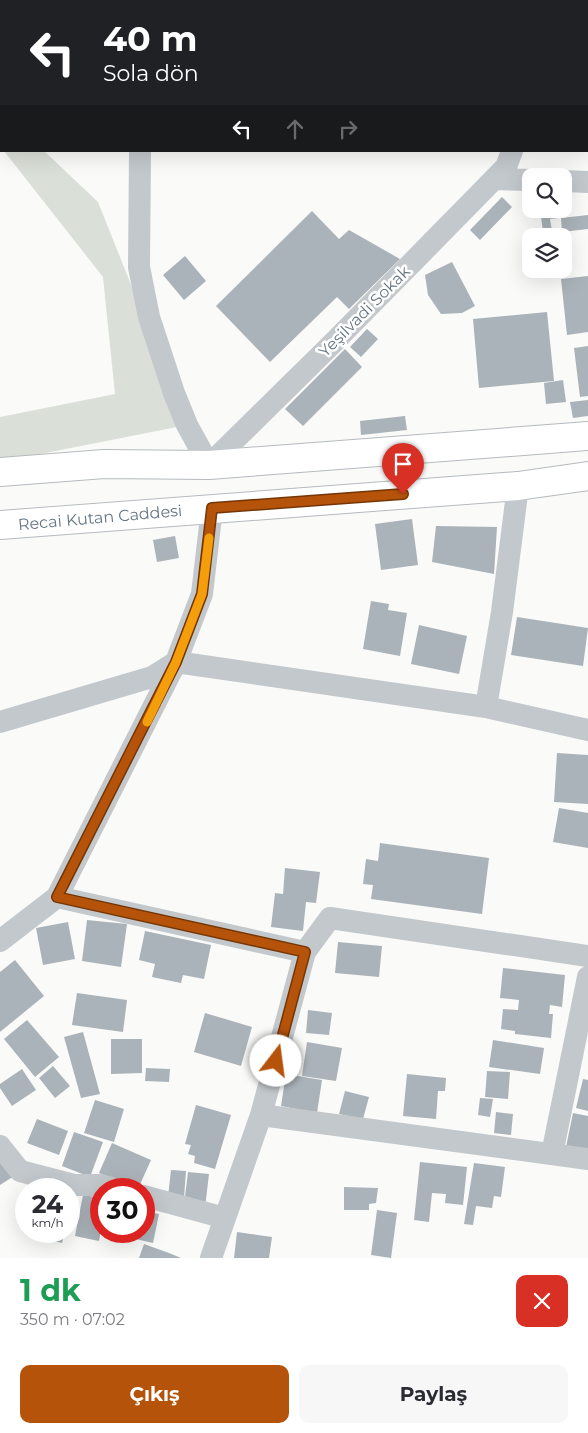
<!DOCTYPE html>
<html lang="tr">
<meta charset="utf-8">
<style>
:root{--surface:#fff;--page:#f7f7f7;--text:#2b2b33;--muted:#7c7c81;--accent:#b45309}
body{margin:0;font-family:Montserrat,sans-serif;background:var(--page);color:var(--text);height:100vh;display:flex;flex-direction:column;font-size:19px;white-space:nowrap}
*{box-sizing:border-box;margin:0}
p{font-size:16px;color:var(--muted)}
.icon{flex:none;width:28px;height:28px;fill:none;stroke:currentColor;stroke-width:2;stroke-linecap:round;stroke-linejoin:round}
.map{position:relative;height:1258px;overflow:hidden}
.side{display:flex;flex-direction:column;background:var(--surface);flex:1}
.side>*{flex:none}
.hud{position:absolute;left:0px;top:0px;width:589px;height:152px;box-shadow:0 5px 20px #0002;background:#202124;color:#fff;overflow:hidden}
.fabs{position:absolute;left:522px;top:168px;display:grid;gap:10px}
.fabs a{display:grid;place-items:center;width:50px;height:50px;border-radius:10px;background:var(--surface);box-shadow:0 5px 20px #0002;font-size:25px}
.speed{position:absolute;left:15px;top:1178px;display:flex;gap:10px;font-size:25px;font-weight:700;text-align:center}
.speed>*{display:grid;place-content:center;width:65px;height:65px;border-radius:50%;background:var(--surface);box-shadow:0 5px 20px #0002;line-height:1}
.speed small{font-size:12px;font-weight:400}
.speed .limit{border:8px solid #d22;background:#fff;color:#111}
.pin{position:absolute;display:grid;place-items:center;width:42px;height:42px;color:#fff;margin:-51px -21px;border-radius:50% 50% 50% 0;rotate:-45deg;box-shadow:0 0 5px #0007}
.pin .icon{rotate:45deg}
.me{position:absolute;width:55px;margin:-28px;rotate:15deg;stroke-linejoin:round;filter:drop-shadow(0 0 4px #0008)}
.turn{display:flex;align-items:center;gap:18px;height:105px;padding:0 20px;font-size:22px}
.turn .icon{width:65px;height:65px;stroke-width:2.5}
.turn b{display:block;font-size:35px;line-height:42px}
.lanes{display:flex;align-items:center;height:48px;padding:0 20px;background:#0003;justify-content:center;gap:25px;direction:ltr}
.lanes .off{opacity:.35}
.round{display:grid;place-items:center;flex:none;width:52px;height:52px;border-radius:10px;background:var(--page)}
.summary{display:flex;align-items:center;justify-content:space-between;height:85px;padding:0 20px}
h1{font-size:30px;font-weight:700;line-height:38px;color:#1e9e55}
.primary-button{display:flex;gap:10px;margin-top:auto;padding:10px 20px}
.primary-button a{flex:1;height:58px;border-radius:10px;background:var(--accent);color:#fff;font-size:20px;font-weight:700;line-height:58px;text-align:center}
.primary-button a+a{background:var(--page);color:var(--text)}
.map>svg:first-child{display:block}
.green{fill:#dadfd7}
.building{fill:#aab3b9}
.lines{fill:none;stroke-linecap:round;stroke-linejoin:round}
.major-casing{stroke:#b5babe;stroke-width:30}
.minor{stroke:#c3c8cc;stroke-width:22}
.major{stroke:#fff;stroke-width:28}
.route-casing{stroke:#753606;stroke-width:12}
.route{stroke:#b45309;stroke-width:9}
.slow{stroke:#f59e0b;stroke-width:9}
.labels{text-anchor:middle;stroke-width:5;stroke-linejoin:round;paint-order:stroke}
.street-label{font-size:16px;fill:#657683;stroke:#fff}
</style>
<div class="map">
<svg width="588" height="1258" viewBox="0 0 588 1258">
<rect width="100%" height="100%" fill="#fafaf8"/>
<path class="green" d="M4,151H44L98,202L187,425L0,462V417L115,394L103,277Z"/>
<path class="building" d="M502,197L512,207L480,240L470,230Z
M540,209H556L558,218L550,219L552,231L543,232Z
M312,211L339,239L349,230L400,259L349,309L337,297L270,362L216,306Z
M588,215V229L562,232L561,218Z
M185,256L206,281L184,300L163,275Z
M452,262L475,306L462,313L441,314L428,295L425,275Z
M588,276V332L567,335L561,279Z
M547,312L554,381L479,388L473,319Z
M367,329L378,339L361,357L350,347Z
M588,346V396L580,397L574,348Z
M345,349L362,367L303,426L285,409Z
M563,380L566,402L546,404L544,383Z
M588,400V416L573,418L570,402Z
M405,416L407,430L361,435L360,421Z
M412,519L418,565L381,570L375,524Z
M436,526L497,527L494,574L432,562Z
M175,536L179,558L157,562L153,540Z
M371,601L389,604L388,610L407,613L400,656L363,649Z
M517,617L588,628L583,666L511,655Z
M419,625L467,636L459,674L411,664Z
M557,753L588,755V804L554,802Z
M559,808L588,813V848L553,842Z
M380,843L489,858L482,914L371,899L373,885L363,884L366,859L378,861Z
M285,868L320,872L316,903L306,902L303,931L271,927L275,893L283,894Z
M87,920L127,924L121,967L82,961Z
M68,922L75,959L43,965L36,928Z
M145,931L211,945L204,979L183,975L181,983L152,977L155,964L139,960Z
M338,942L382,946L379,977L335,973Z
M15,960L44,996L0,1032V972Z
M503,968L565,975L562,1007L550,1005L549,1014H553L551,1038L515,1034V1031L501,1029L503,1009L518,1010L519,1000L500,998Z
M77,993L127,1000L123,1032L72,1025Z
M308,1010L332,1013L329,1035L306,1033Z
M205,1013L252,1027L241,1066L194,1052Z
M27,1020L59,1057L35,1077L4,1039Z
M83,1032L100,1094L81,1098L64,1037Z
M111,1039H142V1073L111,1074Z
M493,1040L544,1048L540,1074L489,1067Z
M307,1042L342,1048L336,1081L302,1076Z
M53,1066L70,1086L55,1098L39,1078Z
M146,1068L170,1069L169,1082L145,1081Z
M22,1069L36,1090L12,1106L0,1088V1084Z
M487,1071L510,1072L508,1099L485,1097Z
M286,1074L322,1080L317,1113L281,1106Z
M407,1074L446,1078L445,1091H438L436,1119L403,1116Z
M583,1079L588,1080V1111L576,1108Z
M345,1091L369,1097L363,1119L339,1114Z
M480,1098L493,1099L490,1117L478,1115Z
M95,1100L124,1109L114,1142L84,1133Z
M196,1105L231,1115L215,1169L194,1163L195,1156L188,1154L191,1145L185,1144Z
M496,1112L513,1114L511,1135L494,1133Z
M573,1113L588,1116V1151L566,1147Z
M37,1119L68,1131L59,1155L27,1143Z
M74,1132L103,1142L90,1177L62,1166Z
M112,1143L151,1160L138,1189H134L99,1173Z
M0,1156L14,1176L0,1185Z
M420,1162L467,1167L463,1205L445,1203L446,1194L432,1193L429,1222L414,1220Z
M474,1163L505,1167L501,1197L494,1196L492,1208L476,1206L473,1225L464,1224Z
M171,1170L186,1171L184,1198L168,1197Z
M188,1172L209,1174L205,1208L184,1205Z
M344,1187L378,1188L376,1203L369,1204V1210H344Z
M83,1195L101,1198V1230L99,1241L75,1236Z
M377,1210L397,1213L391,1258L371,1255Z
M144,1211L159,1214L153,1243L127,1237L129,1231H144Z
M34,1231H65L62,1243L33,1236Z
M237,1232L272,1237L269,1258H234Z
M144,1244L169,1253L181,1258H139Z"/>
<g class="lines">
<defs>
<path id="major" d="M0,472L104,464L209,465L588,436
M0,525L518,486L588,476"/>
</defs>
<use href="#major" class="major-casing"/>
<path class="minor" d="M124,0V1
M532,1V0
M140,151L139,267L149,317L174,393L187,425L209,465L336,340L506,167L512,151
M494,179L531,180
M564,181L588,182
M486,707L502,612L518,486
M0,722L152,677L176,662L202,594L212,508
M57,897L305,952L261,1115
M0,941L57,897L176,662L486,707L588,730
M305,952L330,918L588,956
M0,1146L20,1171L74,1185H100L115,1189
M552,1154L588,977
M144,1196L225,1218
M211,1258L261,1115L588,1159"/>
<use href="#major" class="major"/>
</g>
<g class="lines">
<defs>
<path id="route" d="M276,1061L305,952L57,897L176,662L202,594L212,508L403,494"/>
</defs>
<use href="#route" class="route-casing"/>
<use href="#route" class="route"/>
<path class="slow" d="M147,722L176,662L202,594L209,538"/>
</g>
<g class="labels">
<g class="street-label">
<text transform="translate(364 311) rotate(-45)" y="6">Yeşilvadi Sokak</text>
<text transform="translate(100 517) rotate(-5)" y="6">Recai Kutan Caddesi</text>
</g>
</g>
</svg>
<div class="fabs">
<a><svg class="icon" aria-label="search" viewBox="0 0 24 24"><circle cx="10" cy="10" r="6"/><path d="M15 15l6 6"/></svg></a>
<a><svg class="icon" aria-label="layers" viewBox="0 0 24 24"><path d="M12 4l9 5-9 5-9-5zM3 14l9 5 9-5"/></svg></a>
</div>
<div class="speed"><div>24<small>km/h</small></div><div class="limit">30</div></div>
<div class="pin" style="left:403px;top:494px;background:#d93025"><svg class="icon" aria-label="arrive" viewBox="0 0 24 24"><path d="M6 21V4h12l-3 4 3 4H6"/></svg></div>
<svg class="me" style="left:276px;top:1061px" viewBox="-20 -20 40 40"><circle r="19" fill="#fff"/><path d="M0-13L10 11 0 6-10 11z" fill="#b45309"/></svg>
<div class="hud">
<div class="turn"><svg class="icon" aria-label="left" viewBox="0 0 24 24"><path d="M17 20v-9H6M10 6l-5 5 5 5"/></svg><div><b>40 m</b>Sola dön</div></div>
<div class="lanes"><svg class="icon" aria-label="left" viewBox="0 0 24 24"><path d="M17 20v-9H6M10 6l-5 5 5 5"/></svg><svg class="icon off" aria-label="ahead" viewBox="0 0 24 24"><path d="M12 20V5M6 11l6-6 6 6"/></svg><svg class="icon off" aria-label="right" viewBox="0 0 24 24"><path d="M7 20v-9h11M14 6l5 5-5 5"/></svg></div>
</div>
</div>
<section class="side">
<div class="summary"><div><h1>1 dk</h1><p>350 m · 07:02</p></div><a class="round" style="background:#d93025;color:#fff"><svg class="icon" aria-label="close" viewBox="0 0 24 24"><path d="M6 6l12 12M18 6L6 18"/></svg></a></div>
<div class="primary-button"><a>Çıkış</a><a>Paylaş</a></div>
</section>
